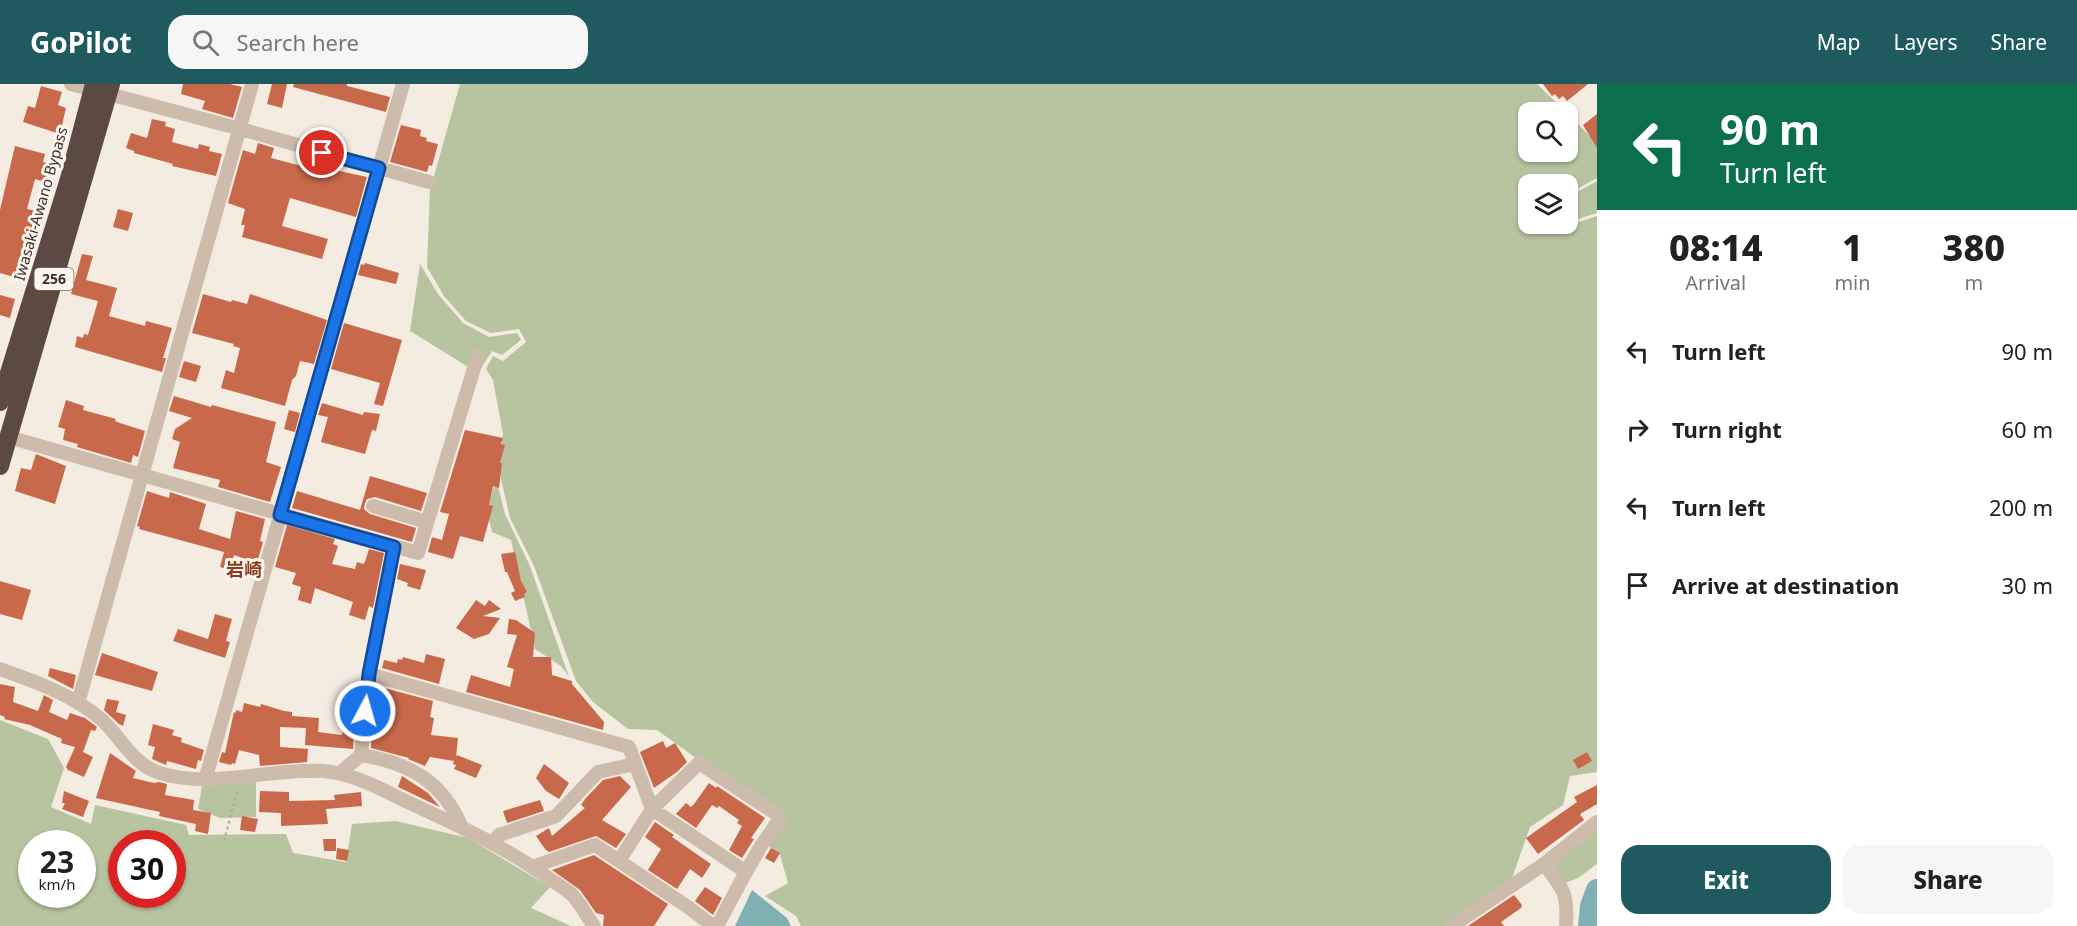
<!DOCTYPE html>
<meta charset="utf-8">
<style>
:root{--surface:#fff;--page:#f6f6f6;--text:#222;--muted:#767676;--accent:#1f5a5e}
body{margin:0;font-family:"Noto Sans","Noto Sans JP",sans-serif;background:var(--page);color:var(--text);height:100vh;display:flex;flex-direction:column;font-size:22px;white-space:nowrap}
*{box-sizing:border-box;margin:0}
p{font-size:20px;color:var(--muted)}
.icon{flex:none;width:33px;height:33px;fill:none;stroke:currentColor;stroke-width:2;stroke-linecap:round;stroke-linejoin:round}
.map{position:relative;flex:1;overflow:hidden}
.details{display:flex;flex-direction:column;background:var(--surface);width:480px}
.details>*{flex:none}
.hud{background:#0b6e4f;color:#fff;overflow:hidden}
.tools{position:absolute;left:1518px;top:18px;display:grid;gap:12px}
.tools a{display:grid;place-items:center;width:60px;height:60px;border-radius:12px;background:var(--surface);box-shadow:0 2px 4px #0004;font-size:30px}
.speed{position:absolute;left:18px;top:746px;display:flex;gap:12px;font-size:30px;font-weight:700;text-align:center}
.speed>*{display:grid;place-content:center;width:78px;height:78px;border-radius:50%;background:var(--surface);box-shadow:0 2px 4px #0004;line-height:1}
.speed small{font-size:15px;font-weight:400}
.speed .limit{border:9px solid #d22;background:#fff;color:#111}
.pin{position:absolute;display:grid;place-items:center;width:51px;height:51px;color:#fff;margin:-26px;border:3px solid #fff;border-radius:50%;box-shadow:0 2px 6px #0007}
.me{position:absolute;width:66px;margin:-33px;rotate:6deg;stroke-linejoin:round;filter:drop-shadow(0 0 4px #0008)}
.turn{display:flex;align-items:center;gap:21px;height:126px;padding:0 24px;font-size:27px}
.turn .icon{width:78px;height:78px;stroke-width:2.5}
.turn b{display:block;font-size:42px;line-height:51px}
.eta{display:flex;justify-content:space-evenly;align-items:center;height:102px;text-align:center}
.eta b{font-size:36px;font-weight:800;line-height:42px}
.button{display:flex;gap:12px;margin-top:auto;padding:12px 24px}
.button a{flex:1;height:69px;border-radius:18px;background:var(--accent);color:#fff;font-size:24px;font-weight:800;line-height:69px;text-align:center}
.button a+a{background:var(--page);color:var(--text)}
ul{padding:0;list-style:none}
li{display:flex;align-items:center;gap:18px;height:78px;padding:0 24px}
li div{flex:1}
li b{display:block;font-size:22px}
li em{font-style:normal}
header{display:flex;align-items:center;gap:36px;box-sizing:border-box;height:84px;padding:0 30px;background:var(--accent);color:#fff}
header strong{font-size:28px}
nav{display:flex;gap:33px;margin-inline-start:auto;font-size:21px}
.search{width:420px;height:54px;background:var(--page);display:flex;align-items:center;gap:15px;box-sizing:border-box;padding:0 21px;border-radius:18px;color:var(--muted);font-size:22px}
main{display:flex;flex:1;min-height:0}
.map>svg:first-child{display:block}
.green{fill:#b8c4a0;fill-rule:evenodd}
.water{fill:#7fb0b2}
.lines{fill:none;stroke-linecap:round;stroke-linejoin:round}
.river{stroke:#7fb0b2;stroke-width:22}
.building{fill:#c8694b}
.path{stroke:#b9a596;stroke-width:2;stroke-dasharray:3 3;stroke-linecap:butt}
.minor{stroke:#cdbbac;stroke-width:14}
.highway{stroke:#5c4a42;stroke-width:18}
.route-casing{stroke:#114b97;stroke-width:15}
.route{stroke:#1a73e8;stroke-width:10}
.labels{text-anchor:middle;stroke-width:6;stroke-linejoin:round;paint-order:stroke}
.shield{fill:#fbf5ee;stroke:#756b66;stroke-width:1.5}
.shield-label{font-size:14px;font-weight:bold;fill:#3b302b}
.street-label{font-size:15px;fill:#3b302b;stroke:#fbf5ee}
.quarter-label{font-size:18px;font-weight:bold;fill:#8c3b22;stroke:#fbf5ee}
</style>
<header>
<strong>GoPilot</strong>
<div class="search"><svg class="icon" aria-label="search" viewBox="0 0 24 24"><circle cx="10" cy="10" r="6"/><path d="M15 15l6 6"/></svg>Search here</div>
<nav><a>Map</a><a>Layers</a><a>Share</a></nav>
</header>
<main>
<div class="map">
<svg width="1597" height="842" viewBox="0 0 1597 842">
<rect width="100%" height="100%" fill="#f4ebe1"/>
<path class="green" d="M460,0H1537L1566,28H1528V68H1568V30L1597,59V94L1568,110V100H1528V140H1562L1564,143L1597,132V688L1570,692L1563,721L1530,743L1511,797L1451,842H801L796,832L765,812L788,799L780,771L768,761L783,736L657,646L628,645L593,618L576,597L534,482L510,434L499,386L503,350L493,296L486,285L493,272L503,277L526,258L519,245L491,249L466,237L444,212L427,183L430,106Z
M1597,97V129L1568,138V113Z
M420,180L438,210L463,239L489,253L517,249L521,256L502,271L492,267L478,289L410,247Z
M496,394L505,430L530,482L569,593L561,582L535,565L511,456L492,448L487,426Z
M0,636L48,655L64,684L51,723L91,740L95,721L186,741L189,751L286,750L293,769L346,778L352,740L396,737L468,754L550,803L531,824L571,842H0ZM32,759H82V810H32ZM122,759H172V810H122Z
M256,698V733L220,734L198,725L202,702Z
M1597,746V780L1578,794L1565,799L1552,783L1556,777Z"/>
<path class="water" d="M752,806L787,834L791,842H735Z"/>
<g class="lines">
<path class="river" d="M1589,842L1591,822L1597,806"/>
</g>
<path class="building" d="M183,0H230L242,3L233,34L202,25L205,17L181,10Z
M272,0H287L282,24L267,20Z
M294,0H347V2L390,13L386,28L293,3Z
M1543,0H1588L1567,17L1563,12L1559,15L1555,10L1552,12Z
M41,2L62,8L58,21L66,24L60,50L23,38L28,22L35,24Z
M1597,30V64L1583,41Z
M152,35L166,38L165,42L175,45L172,58L198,65L199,60L210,63L209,67L222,70L216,92L172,82L173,80L134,69V67L126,64L131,49L147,54Z
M401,41L421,46L420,52L427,54L426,57L438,60L432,82L429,81L427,88L390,78Z
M258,59L274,64L271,74L313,85V83L321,85V83L367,93L356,133L290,114L282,142L328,155L322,175L242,153L245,141H241L245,125L228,119L243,66L255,70Z
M15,62L45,70L43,78L54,81L51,91L47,90L45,98L35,95L27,125L41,128L21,195L0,189V126Z
M118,125L133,129L128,147L113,143Z
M82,170L93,172L86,196L117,204L109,232L145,242L146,237L172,244L163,274H166L162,288L75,263L77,252L83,254L84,250L88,251L98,217L71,210Z
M365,179L399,189L396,200L358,191L361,180L364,181Z
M203,210L231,218L232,216L247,220L250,210L327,236L314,280L300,277L296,292L292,296L285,322L221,304L226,286L234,289L240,264L233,262L234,260L192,249Z
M0,211L15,215L10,234L0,231Z
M344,239L402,256L383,322L374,320L380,299L331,285Z
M184,277L201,282L196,298L179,293Z
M174,312L211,323L212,321L276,338L266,378L281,383L270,418L218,403L220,396L173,384L180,358L172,355L175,345L192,334L169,327Z
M66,316L84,322L83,326L116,335L115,337L120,339L145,347L138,373L133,371L131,379L77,363L78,360L63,356L65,345L58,343Z
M322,319L363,331L364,328L380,330L376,347L372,346L365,370L321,358L328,333L318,331Z
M289,326L300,329L295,348L284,345Z
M465,346L503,354L501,360L505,361L500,379H502L499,404L493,402L489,421L493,422L483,458L460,452L453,475L428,468L432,453L442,456L449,430L440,428Z
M36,370L66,382L55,420L15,407L21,384L31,386Z
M370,392L427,409L421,427L375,413L367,415L365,419L364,425L370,430L416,444L412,458L292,424L297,407L360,426Z
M147,407L169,414L170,408L206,420L199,445L230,455L236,427L265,435L260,457L263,458L257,479L234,471L230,486L220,483L224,468L139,445L140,443L137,442Z
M287,441L335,455L333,460L338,462L332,480L355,485L357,478L363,480L365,478L369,465L384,469L373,524L369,522L365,536L349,531L353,518L315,504L311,520L298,516L301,503L292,500L296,489L275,483Z
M515,468L521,497L527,508L524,510L525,513L515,517L511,509L515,507L507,488H505L501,470Z
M400,480L426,486L420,506L407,502L408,499L397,495Z
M0,497L31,506L22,536L0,530Z
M476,516L485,522L489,516L501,525L483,532L500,534L489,550L474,555L456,544Z
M215,530L232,535L226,557L230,558L225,574L173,557L178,545L208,555Z
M509,535L516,536L535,549L533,573H551L552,591L572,597V600L604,638L603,646L466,608L471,591L510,603L514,585L507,583L517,551L507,550Z
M102,569L158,588L152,607L95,591Z
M426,570L445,575L439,600L382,584L384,576L397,579L398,575L402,576L403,573L424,579Z
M50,584L76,591L73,605L48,592Z
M0,600L15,603L13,618L38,627L44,611L53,616L49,628L67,636L70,629L85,634L97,643L95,647L91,646L83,668L93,673L84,693L68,686L66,683L75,663L61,659L62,655L30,641L4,635L5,633L0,631Z
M377,602L433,617L430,633L434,634L431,651L458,654L456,673L457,671L482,681L476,694L454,685L456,681L453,680L454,677L430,673L425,682L408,675L409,674L371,664L373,638L379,618L375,617Z
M107,615L119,617L116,628L126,631L123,642L119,640L104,626Z
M244,619L260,623L261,620L284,627L292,628V632L319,634L318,648L342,651L343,647L354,648L353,665L305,661L306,644L280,643V663L308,665L307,678L260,682L259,671L239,666L235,680L232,679L231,681L219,678L222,668L225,669L234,628L236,629V626L242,628Z
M153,640L174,646L172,651L182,654L181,658L204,666L201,677L198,676L196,685L167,677L166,681L152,675L155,663L148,661Z
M663,657L666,664L675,659L687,678L677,688L654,704L640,668Z
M1587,668L1592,677L1578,685L1573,676Z
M110,669L136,687L133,694L154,699L159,698L167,700L165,711L194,716L193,726L211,729L208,750L195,747L196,740L159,732L160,728L96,714Z
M544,680L569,699L559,715L546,707L536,694Z
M402,692L428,709L440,723L398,703Z
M620,692L631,703L602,736L626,750L616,764L596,752L549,768L545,765L536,752L549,744L552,752L585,724L581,721L585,715L603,696Z
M709,699L716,704L717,702L765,734L751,754L754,755L742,774L729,766L742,742L737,739L739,736L719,722L717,724L712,721L696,744L676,730L686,719L691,723L694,720Z
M1597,701V720L1580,730L1584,736L1538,770L1526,754L1577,718L1574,713Z
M64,707L89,717L83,733L62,725L65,719H62Z
M260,707L289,708V717L335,716L334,711L361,708L362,722L326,725L328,740L281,742V729L259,728Z
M540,716L544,727L507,739L503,727Z
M242,732L258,735L255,748L240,746Z
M655,738L674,751L672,753L711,780L702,794L690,785L677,805L648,786L661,765L645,753Z
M323,755H336V767H324Z
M337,764L349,766L347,777L336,775Z
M771,764L780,769L774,779L765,774Z
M594,771L668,820L654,842H603L604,831L596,829L580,806L552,786Z
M705,803L722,814L713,831L695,817Z
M1514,811L1522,821L1521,824L1501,838L1504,842H1468Z"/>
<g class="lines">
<path class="path" d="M224,757L237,708"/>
<path class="minor" d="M71,0L241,45L429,98
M8,353L418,469L478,271
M373,422L427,438
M394,463L369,590L629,663L652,725L746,788L717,842
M0,585C34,597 73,611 101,635C120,652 132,679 157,688C207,706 270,684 323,687C354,689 384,707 412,720C457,741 503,762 544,791C552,797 562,802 570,809C580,817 586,832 594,842
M78,619L252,0
M361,671L369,590
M340,689L361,671C409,679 443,697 462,744
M205,696L403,0
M493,760L499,751L556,732L598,688L635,680
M619,777L652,725L699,679L781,733L761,762L746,788
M1544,780C1564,806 1568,809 1566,842
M532,783L595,761L688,823L713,842
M1452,842L1544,780L1597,738"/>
<path class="highway" d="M0,318L69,95L94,0
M0,382L111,0"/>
</g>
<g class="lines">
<defs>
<path id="route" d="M322,69L379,84L280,431L394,463L369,590L365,627"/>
</defs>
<use href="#route" class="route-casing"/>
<use href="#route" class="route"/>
</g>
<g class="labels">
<rect class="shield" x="34.5" y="184" width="39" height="22" rx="4.5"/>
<g class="shield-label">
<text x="54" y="200">256</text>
</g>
<g class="street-label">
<text transform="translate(41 120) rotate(-74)" y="5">Iwasaki-Awano Bypass</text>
</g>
<g class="quarter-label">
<text x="244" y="492">岩崎</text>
</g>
</g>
</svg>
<div class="tools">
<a><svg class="icon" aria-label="search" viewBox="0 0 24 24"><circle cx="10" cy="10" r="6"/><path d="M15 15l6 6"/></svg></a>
<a><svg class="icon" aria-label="layers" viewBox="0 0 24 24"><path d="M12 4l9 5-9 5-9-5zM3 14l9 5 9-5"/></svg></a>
</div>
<div class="speed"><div>23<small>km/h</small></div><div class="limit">30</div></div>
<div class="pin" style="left:322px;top:69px;background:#d93025"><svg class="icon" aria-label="arrive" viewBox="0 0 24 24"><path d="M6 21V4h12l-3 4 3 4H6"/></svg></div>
<svg class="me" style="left:365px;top:627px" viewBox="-20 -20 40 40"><circle r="17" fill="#1a73e8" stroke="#fff" stroke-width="3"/><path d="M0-11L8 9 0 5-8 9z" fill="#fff"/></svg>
</div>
<section class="details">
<div class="hud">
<div class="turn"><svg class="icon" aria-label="left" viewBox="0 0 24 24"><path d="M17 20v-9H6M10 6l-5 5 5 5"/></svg><div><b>90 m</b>Turn left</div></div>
</div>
<div class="eta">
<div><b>08:14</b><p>Arrival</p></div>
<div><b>1</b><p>min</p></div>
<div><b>380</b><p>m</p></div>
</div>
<ul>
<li><svg class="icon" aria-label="left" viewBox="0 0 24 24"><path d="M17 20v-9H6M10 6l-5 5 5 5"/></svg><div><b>Turn left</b></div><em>90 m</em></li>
<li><svg class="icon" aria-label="right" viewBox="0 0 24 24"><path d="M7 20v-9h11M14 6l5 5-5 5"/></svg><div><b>Turn right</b></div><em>60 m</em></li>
<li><svg class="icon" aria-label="left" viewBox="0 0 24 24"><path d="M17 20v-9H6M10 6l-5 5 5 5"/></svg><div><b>Turn left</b></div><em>200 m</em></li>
<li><svg class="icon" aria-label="arrive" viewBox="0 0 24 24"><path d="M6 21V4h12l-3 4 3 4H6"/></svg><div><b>Arrive at destination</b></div><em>30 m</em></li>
</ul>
<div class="button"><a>Exit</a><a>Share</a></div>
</section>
</main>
